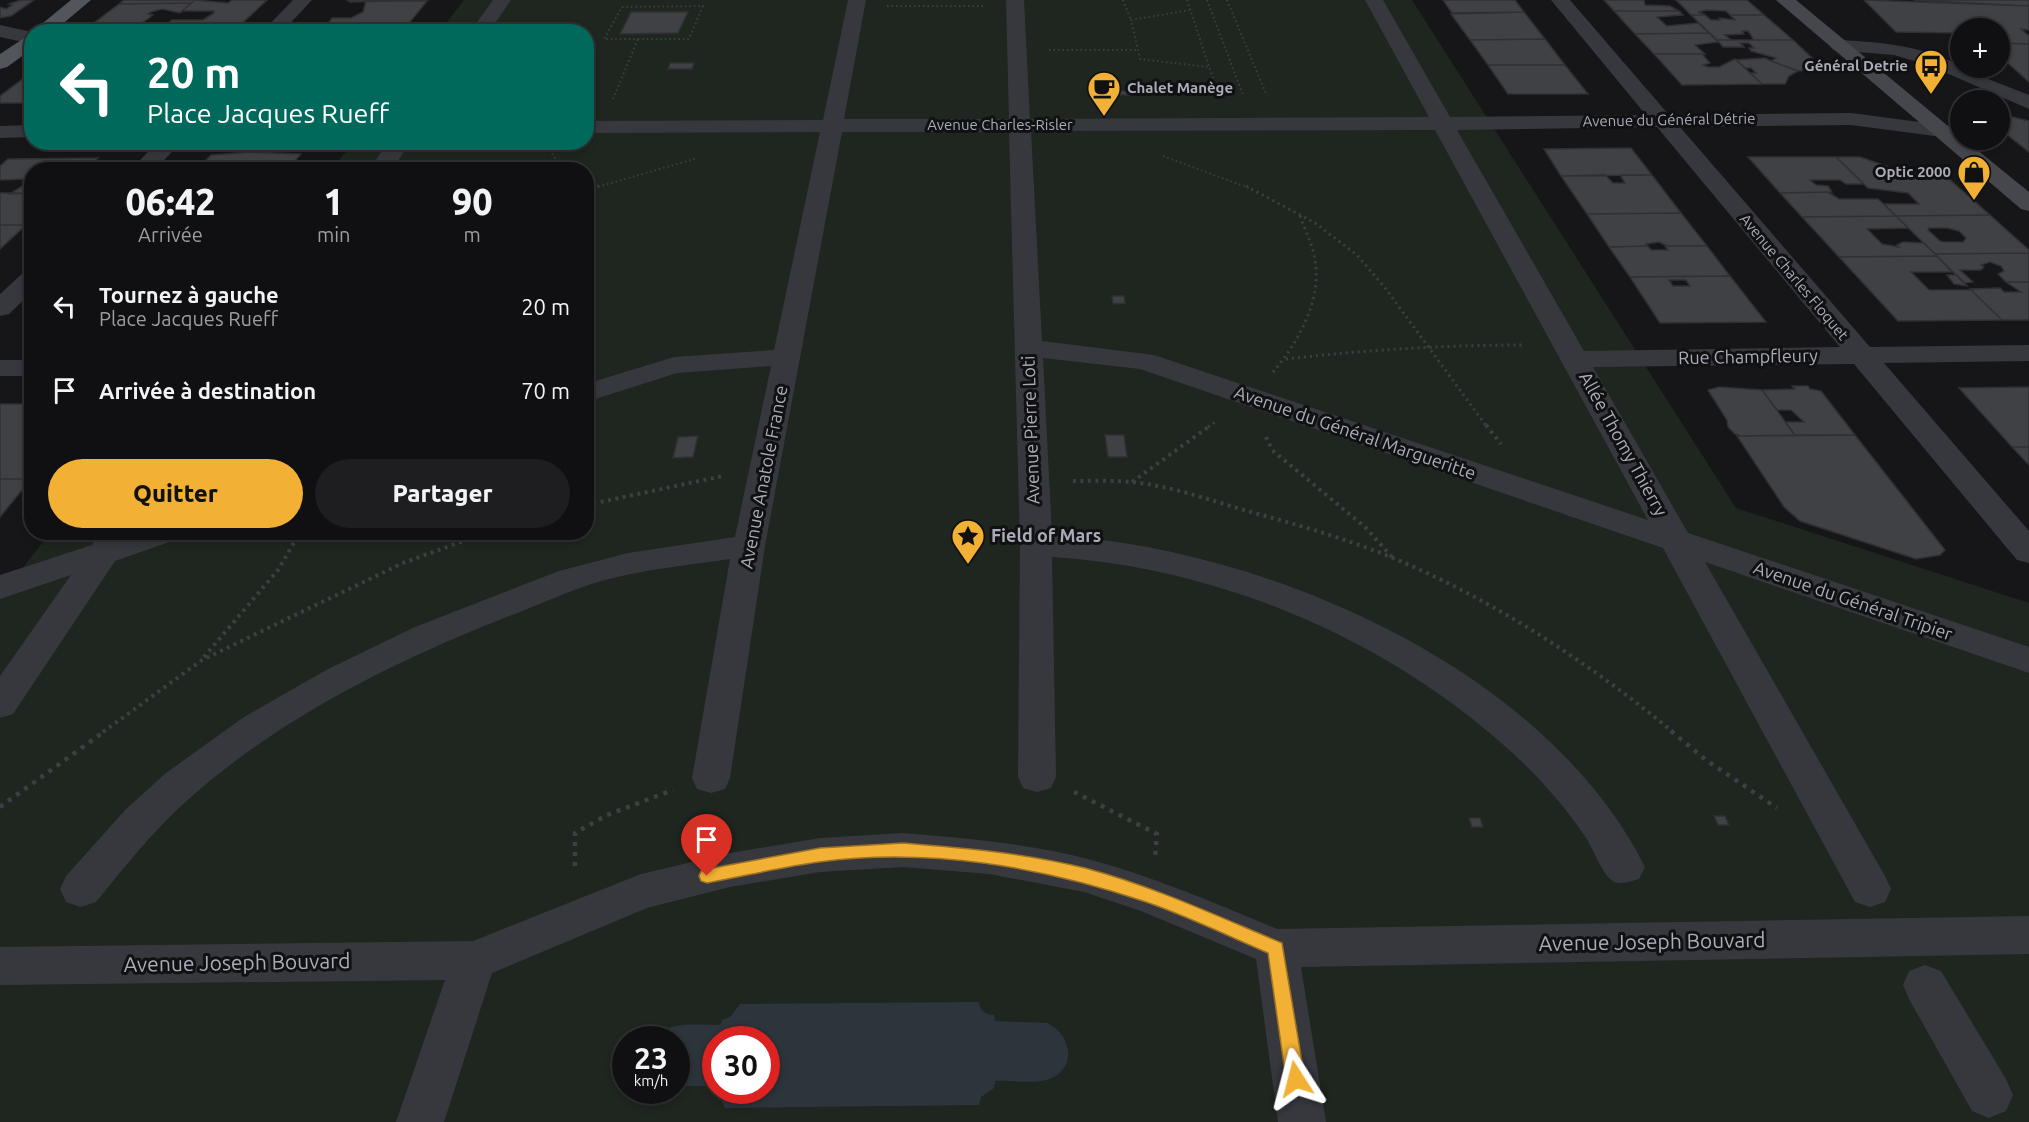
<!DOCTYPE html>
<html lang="fr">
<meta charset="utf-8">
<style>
:root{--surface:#101012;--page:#1e1e20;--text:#f1f3f6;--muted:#9c9d9f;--line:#303032;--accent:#f2b134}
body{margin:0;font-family:Ubuntu,sans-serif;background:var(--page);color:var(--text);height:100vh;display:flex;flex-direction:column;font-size:22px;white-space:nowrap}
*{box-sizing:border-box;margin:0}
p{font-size:20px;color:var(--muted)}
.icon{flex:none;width:33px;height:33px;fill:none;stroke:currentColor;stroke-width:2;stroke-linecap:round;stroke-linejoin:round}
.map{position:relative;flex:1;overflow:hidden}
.drawer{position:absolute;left:24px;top:162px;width:570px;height:378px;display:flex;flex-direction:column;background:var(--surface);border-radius:24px;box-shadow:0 3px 9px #0003,0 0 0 2px var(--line)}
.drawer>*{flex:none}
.top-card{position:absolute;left:24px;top:24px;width:570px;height:126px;border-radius:24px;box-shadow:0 3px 9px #0003,0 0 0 2px var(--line);background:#00695c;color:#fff;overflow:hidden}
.tools{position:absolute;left:1950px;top:18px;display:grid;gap:12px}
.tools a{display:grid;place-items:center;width:60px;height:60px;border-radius:50%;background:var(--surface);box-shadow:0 3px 9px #0003,0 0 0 2px var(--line);font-size:30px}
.speed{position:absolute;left:612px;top:1026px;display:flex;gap:12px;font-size:30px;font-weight:700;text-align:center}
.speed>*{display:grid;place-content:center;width:78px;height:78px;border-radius:50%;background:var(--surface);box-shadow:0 3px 9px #0003,0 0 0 2px var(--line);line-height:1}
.speed small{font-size:15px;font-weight:400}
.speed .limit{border:9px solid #d22;background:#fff;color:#111}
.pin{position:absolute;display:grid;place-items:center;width:51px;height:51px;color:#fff;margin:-62px -26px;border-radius:50% 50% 50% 0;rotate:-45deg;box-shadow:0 0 6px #0007}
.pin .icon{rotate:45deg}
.me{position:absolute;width:66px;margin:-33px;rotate:351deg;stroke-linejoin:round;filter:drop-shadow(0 0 4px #0008)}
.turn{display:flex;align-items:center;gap:21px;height:126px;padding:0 24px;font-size:27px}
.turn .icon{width:78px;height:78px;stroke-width:2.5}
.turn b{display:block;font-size:42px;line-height:51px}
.eta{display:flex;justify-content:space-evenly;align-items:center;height:102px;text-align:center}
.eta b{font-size:36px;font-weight:800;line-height:42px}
.cta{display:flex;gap:12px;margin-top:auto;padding:12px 24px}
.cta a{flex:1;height:69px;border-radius:36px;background:var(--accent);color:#111;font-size:24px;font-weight:800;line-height:69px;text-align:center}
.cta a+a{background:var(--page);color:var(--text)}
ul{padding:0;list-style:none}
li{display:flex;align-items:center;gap:18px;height:84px;padding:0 24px}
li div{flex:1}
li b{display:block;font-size:22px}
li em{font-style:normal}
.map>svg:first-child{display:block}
.green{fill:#1e261f;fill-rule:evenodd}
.water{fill:#2c353c;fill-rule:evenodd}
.building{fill:#404145;stroke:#303034;stroke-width:1.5;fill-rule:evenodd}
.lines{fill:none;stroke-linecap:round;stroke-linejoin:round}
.path-far3{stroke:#3d3f44;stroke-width:2;stroke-dasharray:1.5 3;stroke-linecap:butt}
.path-far2{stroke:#3d3f44;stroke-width:3;stroke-dasharray:2 4;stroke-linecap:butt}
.path-far1{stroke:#3d3f44;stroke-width:4;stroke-dasharray:3 4.5;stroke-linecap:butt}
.path{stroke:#3d3f44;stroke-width:4.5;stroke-dasharray:4 6;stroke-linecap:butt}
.street{fill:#37383d;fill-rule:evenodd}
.secondary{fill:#45474d;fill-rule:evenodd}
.primary{fill:#53555c;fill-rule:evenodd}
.route{fill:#f2b134;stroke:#9d7322;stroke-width:1.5}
.labels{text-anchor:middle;stroke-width:6;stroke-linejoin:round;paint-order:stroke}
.far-poi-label{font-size:15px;font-weight:bold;fill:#a8adb8;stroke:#111113;text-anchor:end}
.far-street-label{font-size:15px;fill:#a8adb8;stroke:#111113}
.street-label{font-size:18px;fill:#a8adb8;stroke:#111113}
.poi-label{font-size:18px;font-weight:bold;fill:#a8adb8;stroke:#111113;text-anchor:start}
.near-street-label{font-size:21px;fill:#a8adb8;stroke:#111113}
</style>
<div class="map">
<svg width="2029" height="1122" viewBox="0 0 2029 1122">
<rect width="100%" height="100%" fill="#161618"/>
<path class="green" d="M464,0H1412L1736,508L2029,603V1122H0V597L50,533L586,532V170L332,169L353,143L586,142V32L440,31ZM626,1040H676V1090H626ZM716,1040H766V1090H716Z"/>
<path class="water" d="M979,1002C980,1010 985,1015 994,1015L995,1021L1047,1023C1070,1033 1078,1066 1052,1078C1037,1085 1012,1080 995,1081L994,1088L981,1097L979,1105L725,1108L719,1095L711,1092L710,1086H677L676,1040L650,1039C669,1021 695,1025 720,1025L722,1020L730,1017L740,1004ZM716,1040H766V1090H716Z"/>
<path class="building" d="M21,0H34L11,16L0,18V7L6,9L12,5L9,4Z
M124,0H195L191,3L119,4Z
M195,0L228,3L232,0H267L234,31H197L200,28H192L158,31L172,20H203L214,13V11H182Z
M347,0H429L350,2Z
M1443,0H1515L1524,12L1452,13Z
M1604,0H1644L1645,5L1670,6L1679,11H1614Z
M1676,0H1747L1764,15H1730L1726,11L1706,10L1699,12L1705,15H1691Z
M1864,0L2029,6V30L2021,29L2029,36V44L2000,43V28H1960V33L1896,32Z
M1913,0H2029V6Z
M366,1H427L402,32H322L332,18H351L363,12Z
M191,3L180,13L162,9L151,12L148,14L153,15L142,23H94L119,4Z
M1614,11H1679L1683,15L1657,17L1667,26L1698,23L1709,33L1635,34Z
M631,12H688L678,33L620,34Z
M1524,12L1545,39L1470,40L1451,14Z
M1691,15H1705L1711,20H1720L1719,18L1735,20L1730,15H1764L1793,40H1754L1748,31H1742L1744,34L1725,35L1731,40H1717Z
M94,23H169L158,32H83Z
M1709,33L1718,42L1695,45L1705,54H1654L1635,34Z
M1545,39L1565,65H1488L1470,40Z
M1717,40H1793L1823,68L1798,71L1771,61L1776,58L1751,51L1749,48H1754L1749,43H1740L1744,47H1723Z
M2000,43L2029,44V82L2000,56Z
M1654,54H1702L1710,63L1703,65L1708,67H1719L1735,59L1762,84L1682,85Z
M1765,58L1771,61L1798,71L1789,76L1785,84H1762L1750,73H1756L1751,68H1745L1736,60Z
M670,63H694L692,69H668Z
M1488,65H1565L1588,94H1508Z
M32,72V103H0V96Z
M1106,91H1133L1134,95H1106Z
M2000,114L2029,121V152L2000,129Z
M1631,148L1652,175L1561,176L1544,149Z
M250,152L301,154L287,170H197L211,155Z
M1748,157H1836L1864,184H1846L1840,180H1810L1816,185L1828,186L1832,192L1780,193Z
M1836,157H1860L1901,171L1949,179L1990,215L1896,216L1884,204H1919L1908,193L1868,188Z
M98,158L85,170H32V193L10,194L30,181L25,179L0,180V166L8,159Z
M1605,175L1613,183H1625L1620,175H1652L1681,213L1587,214L1561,176Z
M1828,192L1839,199H1878L1896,216L1802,217L1780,193Z
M0,193H32V220L26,225H0Z
M1681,213L1707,246H1667L1659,242L1646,244L1648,246L1609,247L1587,214Z
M1990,215L2029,250V253L1935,254L1896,216ZM1929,228H1947L1959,231L1966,238L1963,242H1944L1940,241L1928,230Z
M1896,216L1908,228L1867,229L1882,244L1899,247L1897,245L1903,242L1924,243L1937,256L1839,257L1802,217Z
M0,225H26L0,249Z
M1648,246L1651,250H1668L1665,246H1707L1730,276L1630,277L1609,247Z
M2029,253V282H2006L1998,274L2004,271L2001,266L1990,262L1981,265L1984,267L1981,270H1960L1973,282L1964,283L1935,254Z
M1937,256L1952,272H1911L1929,290H1971L2002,320L1898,321L1839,257Z
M1947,275H1957L1967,286L1954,284Z
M1730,276L1766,322L1660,323L1630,277ZM1669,280H1686L1690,286H1673Z
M2006,282H2029V320H2002L1970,289L2000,288L2004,292H2021Z
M1112,296H1124L1125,303L1113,304Z
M1792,386H1808L1810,389L1821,391L1855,435H1795L1785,422H1804L1791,410H1777L1762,390L1795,389Z
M1719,387L1762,390L1795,435L1741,436L1735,434L1728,427L1727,420L1708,390Z
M2029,387V447H2012L1959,388Z
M0,404H31L32,475L27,479H0Z
M1105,435H1124L1127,457H1108Z
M1855,435L1945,550L1940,555L1916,559L1800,521L1784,507L1737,436Z
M698,436L693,457L673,458L678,437Z
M2012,447H2029V465Z
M0,479H31L0,517Z
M1714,816H1725L1729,825H1718Z
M1469,818H1480L1483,827H1472Z"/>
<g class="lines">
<path class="path-far3" d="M1123,0L1131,20
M1187,0L1219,96
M1207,0L1243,95
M1227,0L1267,96
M703,6L689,39H604L622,7Z
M887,6H985
M1190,10L1131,20L1140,59L1208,67
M1049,50H1138
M613,99L638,39
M553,142L549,149L563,170
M1163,156L1249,188
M594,188L698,158"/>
<path class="path-far2" d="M1246,186L1315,223L1357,255L1386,289L1487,427
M586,190L599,186
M1286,359C1366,350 1445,345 1525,345
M1273,372C1298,343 1322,300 1315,260C1313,245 1305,231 1300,216
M1208,427L1218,420"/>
<path class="path-far1" d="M1486,425L1501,444
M1266,437L1272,450L1365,527L1392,557
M1073,481C1092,481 1113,480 1132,482C1172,486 1212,501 1251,512C1298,525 1347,539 1393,558C1494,600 1589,663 1673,732
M1132,482L1211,425
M586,505L723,476
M204,657L278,570L300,532
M103,732L202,660L403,563L488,532"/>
<path class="path" d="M1671,731L1706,760L1777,808
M1074,792L1157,834L1155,857
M0,807L105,731
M575,866V833L607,815L673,790"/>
<path class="street" d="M293,0H312L282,32H262Z
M493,0H511L489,32H470Z
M848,0H866L844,119H1009L1006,0H1024L1030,119L1429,117L1365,0H1383L1450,117L1646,115L1551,0H1570L1669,115L1851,113L1950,126L1953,131L1950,136L1942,137L1851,125L1680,127L1870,347L2029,345V361L1884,363L2029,531V563L2017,560L1854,364L1593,367L1688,533L2029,647V673L1705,562L1885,876L1891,889L1885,902L1870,907L1855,902L1663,548L1140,369L1043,358L1052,535C1265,548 1545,667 1645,867L1639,879C1629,882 1617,887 1609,878C1601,870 1592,846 1584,835C1559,798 1526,763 1492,735C1371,632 1211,567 1052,557L1056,777L1051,788L1037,792L1023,788L1018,777L1020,545L1009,132H842L765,546L730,778L725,789L711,793L697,789L692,778L730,559C689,565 646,569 605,580C573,589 543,603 512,615C394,661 274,720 180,807C149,836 123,869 96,902L81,907L66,902L60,889L66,876L126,809L166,773L244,717L328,669L415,627L559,571L628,553L735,537L771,366L677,373L586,402V384L674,357L774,350L820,132L586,133V121L823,120ZM1657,127L1840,347L1584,351L1457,130ZM1435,130L1648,520L1154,355L1042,341L1031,131Z
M0,25L32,32V44L0,37Z
M1840,40C1888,43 1916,45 1960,65V68L2029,95V109L1928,65L1894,55L1833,50L1830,46Z
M32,125V137L0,138V126Z
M157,142H181L155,170H131Z
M388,142H410L392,170H369Z
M32,270V292L9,314L0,316V294L23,273Z
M0,360H32V376H0Z
M101,532H183L178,539L115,561L13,714L0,718V676L71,575L0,599V575L92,545Z
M903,833C964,838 1025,843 1084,858C1151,875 1214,903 1277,929L2029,916V954L1301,967L1326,1122H1278L1256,959L1141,911L1084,892L989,874L903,867L820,872L730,887L647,908L492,973L444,1122H396L445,980L0,985V947L473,941L641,874L730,853L820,838Z
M1925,965L1941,971L2006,1079L2013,1095L2006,1111L1989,1118L1972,1111L1909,999L1903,985L1909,971Z"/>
<path class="secondary" d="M1776,0H1796L1960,136V140H1965L2029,192V211L2021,209Z"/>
<path class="primary" d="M71,0H91L53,32H32Z
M32,33V49L7,67L0,69V54Z"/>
</g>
<path class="route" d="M903,843C964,848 1025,853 1085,868C1153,886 1217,916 1282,943L1305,1079L1303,1085L1296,1088L1289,1085L1286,1079L1268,953C1228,936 1187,916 1146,902C1043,867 928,847 819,862C782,867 745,876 707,883L701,881L699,876L701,871L707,869L820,848Z"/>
<defs>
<symbol id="bus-pin" viewBox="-11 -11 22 30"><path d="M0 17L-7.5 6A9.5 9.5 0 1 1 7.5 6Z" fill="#f2b134" stroke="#111113"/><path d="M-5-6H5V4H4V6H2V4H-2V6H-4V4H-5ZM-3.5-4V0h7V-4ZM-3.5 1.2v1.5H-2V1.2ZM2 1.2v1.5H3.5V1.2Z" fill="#111"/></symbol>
<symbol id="cafe-pin" viewBox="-11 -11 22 30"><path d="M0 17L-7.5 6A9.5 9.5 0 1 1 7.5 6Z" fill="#f2b134" stroke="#111113"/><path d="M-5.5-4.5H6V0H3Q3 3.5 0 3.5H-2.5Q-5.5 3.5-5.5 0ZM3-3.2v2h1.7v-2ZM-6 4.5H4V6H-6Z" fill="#111"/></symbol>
<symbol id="shop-pin" viewBox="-11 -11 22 30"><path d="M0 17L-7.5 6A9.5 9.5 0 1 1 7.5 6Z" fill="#f2b134" stroke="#111113"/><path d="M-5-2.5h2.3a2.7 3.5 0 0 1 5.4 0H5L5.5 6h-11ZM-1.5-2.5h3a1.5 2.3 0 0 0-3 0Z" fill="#111"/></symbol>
<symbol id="sight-pin" viewBox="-11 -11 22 30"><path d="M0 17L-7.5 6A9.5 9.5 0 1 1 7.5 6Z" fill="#f2b134" stroke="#111113"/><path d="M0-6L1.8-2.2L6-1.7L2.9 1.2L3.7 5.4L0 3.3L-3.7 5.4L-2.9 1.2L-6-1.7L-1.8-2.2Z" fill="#111"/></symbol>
</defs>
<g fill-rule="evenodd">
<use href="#bus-pin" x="1912" y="47" width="38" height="52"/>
<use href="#cafe-pin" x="1085" y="69" width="38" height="52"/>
<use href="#shop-pin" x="1955" y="153" width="38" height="52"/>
<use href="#sight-pin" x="949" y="517" width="38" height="52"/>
</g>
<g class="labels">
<g class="far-poi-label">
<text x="1908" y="71">Général Detrie</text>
<text x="1127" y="93" text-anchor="start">Chalet Manège</text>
<text x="1951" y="177">Optic 2000</text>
</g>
<g class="far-street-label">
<text transform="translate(1669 120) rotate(-1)" y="5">Avenue du Général Détrie</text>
<text x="1000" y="130">Avenue Charles-Risler</text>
<text transform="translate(1794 277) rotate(50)" y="5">Avenue Charles Floquet</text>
</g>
<g class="street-label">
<text transform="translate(1748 357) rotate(-1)" y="6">Rue Champfleury</text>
<text transform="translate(1031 430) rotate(-92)" y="6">Avenue Pierre Loti</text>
<text transform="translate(1355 433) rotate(19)" y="6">Avenue du Général Margueritte</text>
<text transform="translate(1623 444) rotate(61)" y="6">Allée Thomy Thierry</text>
<text transform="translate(764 477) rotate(-79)" y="6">Avenue Anatole France</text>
<text transform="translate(1853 601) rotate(19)" y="6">Avenue du Général Tripier</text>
</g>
<g class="poi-label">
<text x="991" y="542">Field of Mars</text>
</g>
<g class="near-street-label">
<text transform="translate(1652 942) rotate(-1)" y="7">Avenue Joseph Bouvard</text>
<text transform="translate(237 963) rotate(-1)" y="7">Avenue Joseph Bouvard</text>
</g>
</g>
</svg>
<div class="tools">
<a>+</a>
<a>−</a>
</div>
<div class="speed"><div>23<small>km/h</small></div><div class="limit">30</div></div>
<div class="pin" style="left:707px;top:876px;background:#d93025"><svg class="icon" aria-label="arrive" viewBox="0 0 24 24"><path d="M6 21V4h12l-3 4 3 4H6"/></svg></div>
<svg class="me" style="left:1296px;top:1079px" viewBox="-20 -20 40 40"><path d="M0-17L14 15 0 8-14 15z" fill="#f2b134" stroke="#fff" stroke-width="4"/></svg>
<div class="top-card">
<div class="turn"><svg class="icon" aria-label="left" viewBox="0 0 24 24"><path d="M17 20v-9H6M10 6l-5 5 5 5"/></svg><div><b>20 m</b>Place Jacques Rueff</div></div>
</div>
<section class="drawer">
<div class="eta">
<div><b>06:42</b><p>Arrivée</p></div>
<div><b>1</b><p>min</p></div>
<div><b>90</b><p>m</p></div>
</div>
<ul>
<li><svg class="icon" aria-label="left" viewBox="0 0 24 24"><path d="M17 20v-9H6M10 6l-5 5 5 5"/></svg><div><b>Tournez à gauche</b><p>Place Jacques Rueff</p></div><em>20 m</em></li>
<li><svg class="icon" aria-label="arrive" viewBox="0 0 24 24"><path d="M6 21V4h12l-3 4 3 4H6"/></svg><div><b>Arrivée à destination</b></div><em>70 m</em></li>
</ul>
<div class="cta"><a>Quitter</a><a>Partager</a></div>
</section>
</div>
